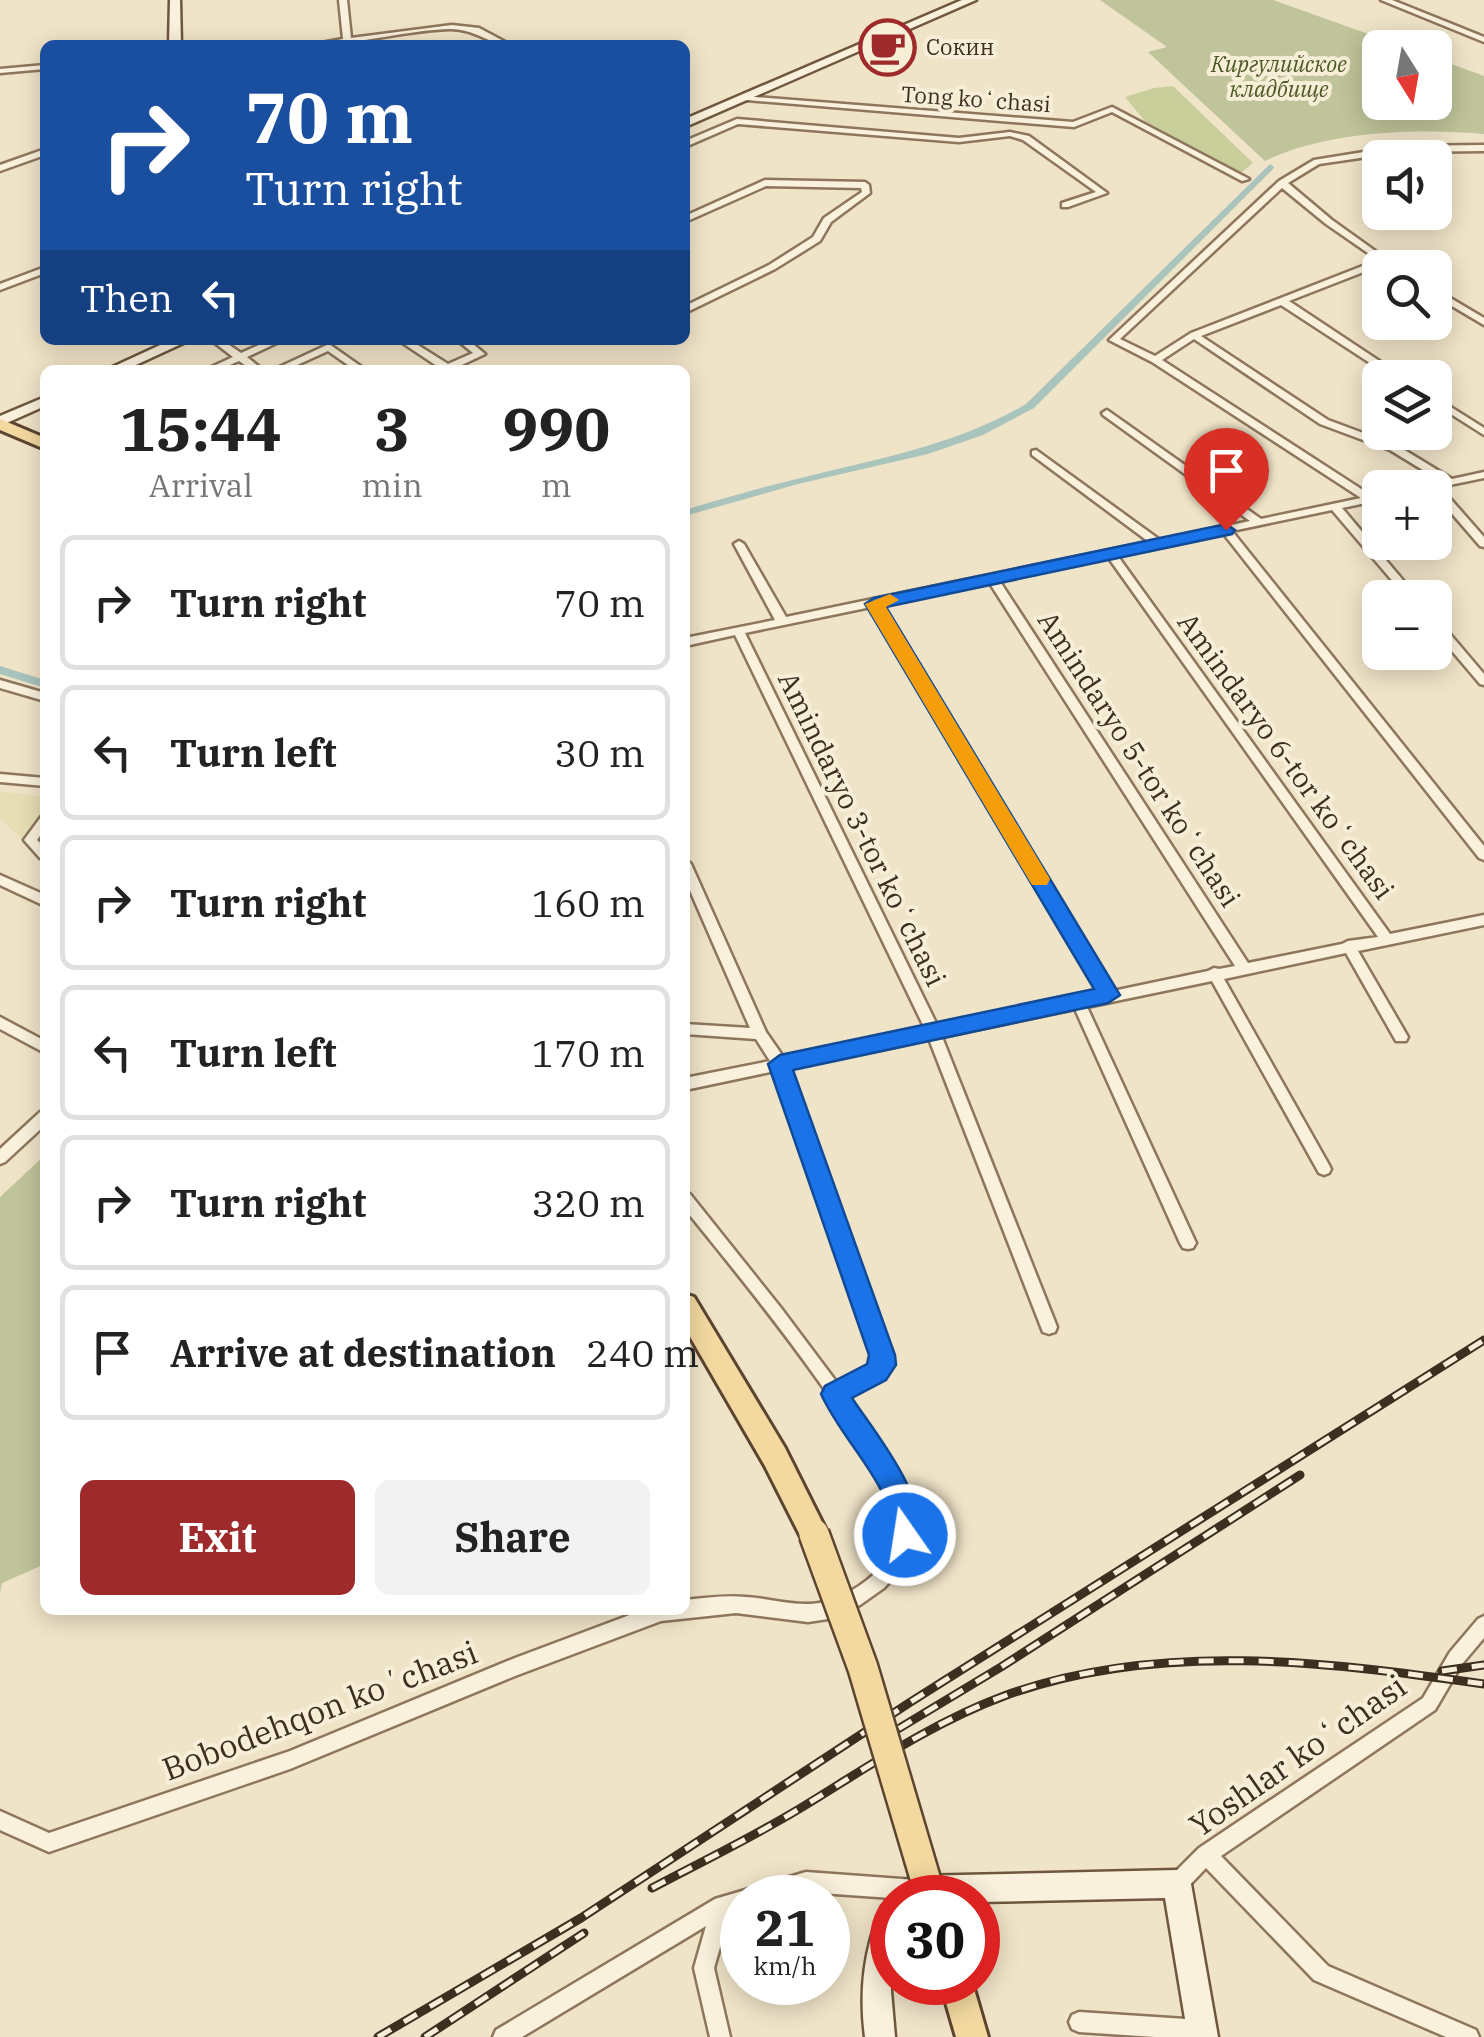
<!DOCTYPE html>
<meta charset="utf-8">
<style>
:root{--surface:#fff;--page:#f2f2f2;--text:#222;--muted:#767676;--line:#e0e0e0;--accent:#9e2a2b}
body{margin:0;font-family:"IBM Plex Serif",serif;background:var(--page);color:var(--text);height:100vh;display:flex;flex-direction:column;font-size:38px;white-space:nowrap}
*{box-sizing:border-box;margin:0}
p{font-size:32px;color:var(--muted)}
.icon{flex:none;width:55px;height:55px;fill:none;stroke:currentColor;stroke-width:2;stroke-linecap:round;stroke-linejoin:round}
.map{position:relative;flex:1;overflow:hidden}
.panel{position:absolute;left:40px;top:365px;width:650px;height:1250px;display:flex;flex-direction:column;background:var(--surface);border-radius:15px;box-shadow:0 5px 25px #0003}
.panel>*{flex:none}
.hud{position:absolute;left:40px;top:40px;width:650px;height:305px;border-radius:15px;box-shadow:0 5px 25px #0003;background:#1a4fa0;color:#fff;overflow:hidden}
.needle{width:65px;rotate:169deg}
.fabs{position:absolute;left:1362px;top:30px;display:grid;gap:20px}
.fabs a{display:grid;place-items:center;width:90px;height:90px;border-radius:15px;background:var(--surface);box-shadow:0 5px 25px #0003;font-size:50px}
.speed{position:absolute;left:720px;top:1875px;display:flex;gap:20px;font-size:50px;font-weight:700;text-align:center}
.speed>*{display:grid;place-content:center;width:130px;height:130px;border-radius:50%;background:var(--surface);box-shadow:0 5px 25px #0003;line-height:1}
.speed small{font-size:25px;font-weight:400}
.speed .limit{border:15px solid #d22;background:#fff;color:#111}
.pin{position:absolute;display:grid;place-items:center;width:85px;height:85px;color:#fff;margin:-102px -42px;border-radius:50% 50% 50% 0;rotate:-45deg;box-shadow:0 0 10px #0007}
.pin .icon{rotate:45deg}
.me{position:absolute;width:110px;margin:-55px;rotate:347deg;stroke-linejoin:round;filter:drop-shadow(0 0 8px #0008)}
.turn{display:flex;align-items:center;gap:35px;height:210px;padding:0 40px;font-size:45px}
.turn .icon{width:130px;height:130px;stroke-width:2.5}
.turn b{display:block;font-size:70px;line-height:85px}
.then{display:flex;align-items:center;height:95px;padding:0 40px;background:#0003;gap:20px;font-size:38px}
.eta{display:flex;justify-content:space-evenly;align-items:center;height:170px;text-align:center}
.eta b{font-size:60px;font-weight:700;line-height:70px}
.cta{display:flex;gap:20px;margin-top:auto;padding:20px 40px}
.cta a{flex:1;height:115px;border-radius:15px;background:var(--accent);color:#fff;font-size:40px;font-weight:700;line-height:115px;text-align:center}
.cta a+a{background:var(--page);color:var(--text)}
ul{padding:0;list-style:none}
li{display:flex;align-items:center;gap:30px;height:135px;margin:0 20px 15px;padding:0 20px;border:5px solid var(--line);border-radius:15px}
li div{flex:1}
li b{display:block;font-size:38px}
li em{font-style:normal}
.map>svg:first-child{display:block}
.farmland{fill:#e6deb5}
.green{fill:#c9cf9b}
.cemetery{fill:#bfc49a}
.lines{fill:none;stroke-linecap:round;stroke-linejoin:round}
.canal{fill:#a9c4bc;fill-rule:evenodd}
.street-casing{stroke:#8d765c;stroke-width:5}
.secondary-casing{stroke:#6f573f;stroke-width:5}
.primary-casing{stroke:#5b4430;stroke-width:6}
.street{fill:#faf1dc;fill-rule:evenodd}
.secondary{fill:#faf1dc;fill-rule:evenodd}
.primary{fill:#f3d9a0;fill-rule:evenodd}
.rail-casing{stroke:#3d2e20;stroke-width:9}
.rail{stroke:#f7eed8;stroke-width:5;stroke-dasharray:15;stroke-linecap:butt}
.primary-bridge-casing{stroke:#5b4430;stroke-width:34;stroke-linecap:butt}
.primary-bridge{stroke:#f3d9a0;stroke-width:29}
.route{fill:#1a73e8;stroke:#114b97;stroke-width:2.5}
.slow{fill:#f59e0b}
.labels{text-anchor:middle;stroke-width:8;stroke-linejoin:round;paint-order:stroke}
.far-poi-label{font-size:22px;fill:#3d2e20;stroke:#f7eed8;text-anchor:start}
.far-park-label{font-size:22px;font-style:italic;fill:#4d5a26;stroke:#f7eed8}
.far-street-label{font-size:22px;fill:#3d2e20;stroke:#f7eed8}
.street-label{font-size:28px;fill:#3d2e20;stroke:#f7eed8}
.near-street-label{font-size:32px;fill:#3d2e20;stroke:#f7eed8}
</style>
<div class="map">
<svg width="1484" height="2037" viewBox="0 0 1484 2037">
<rect width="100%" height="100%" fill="#f0e4c8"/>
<path class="farmland" d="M0,791L45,797V861L0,818Z"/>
<path class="green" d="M1173,86L1253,163L1238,175L1148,125L1125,97L1154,88Z"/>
<path class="cemetery" d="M1100,0H1273L1405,47L1380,48V102H1435V58L1484,76V134C1417,128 1325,131 1265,161L1148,52L1167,47Z
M45,1155V1564L2,1583L0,1593V1197Z"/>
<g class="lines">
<path class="canal" d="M1270,164L1274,167L1273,169L1034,408L983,435L928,454L798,484L685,516V510C727,497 770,485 813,475C887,457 960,443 1026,404Z
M0,666L45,680V688L0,674Z"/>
<defs>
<path id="street" d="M339,0H347L351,38L452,25L479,28L511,45C490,45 475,29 451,29C405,30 358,45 310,45L343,39Z
M1381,0H1392L1484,37V42Z
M45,65V69L0,73V69Z
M743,96L1073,122L1112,107L1249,179L1242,181L1112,112L1074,127L746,100L742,98Z
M737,119L959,138L1010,132L1029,136L1107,193L1068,207H1062V203L1096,192L1023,140L1010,136L959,142L738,124L685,147V141Z
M1484,145V151L1401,152L1319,164L1288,183L1332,220L1399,268H1388L1384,264L1289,301L1405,378H1393L1281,305L1201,336L1328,420L1398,446L1452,479L1484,472V478L1440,487L1484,537V547L1480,546L1435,494V488L1429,486L1441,481L1390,450L1320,424L1194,339L1162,360L1372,496L1380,494V500L1342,508L1418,598H1407L1332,510L1232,531L1484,846V860L1479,858L1223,533L1117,555L1390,934L1484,915V925L1358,951L1408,1037L1406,1041H1396L1346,953L1224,979L1329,1165L1331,1169L1329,1173L1324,1175L1319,1173L1212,981L1087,1007L1196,1243L1193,1248L1188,1249L1183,1248L1180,1243L1075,1009L942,1037L1057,1327L1055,1332L1049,1334L1043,1332L1041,1327L929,1039L789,1068L890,1355L891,1365L889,1370L846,1396L886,1457L908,1503L913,1533L908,1553L894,1577L884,1588L860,1605L828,1619L808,1622L736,1613L661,1621L515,1676L290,1769L49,1852L0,1830V1811L49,1833L290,1751L515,1658L643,1610H685V1600C705,1598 726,1595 746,1597C777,1599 806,1611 837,1598C861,1588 895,1563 896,1534C899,1466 732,1268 685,1209V1192L690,1194L781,1308L838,1384L875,1362L775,1071L685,1090V1078L770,1061L756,1039L685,1034V1024L750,1028L685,879V859L691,864L766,1032L784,1058L925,1029L735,635L685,646V638L775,620L734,544L739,541L744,544L786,617L1149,542L1032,455V451L1036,450L1160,540L1250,521L1103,415L1102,413L1107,410L1261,519L1361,498L1152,362L1109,340L1279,181L1314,160L1401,146ZM1282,188L1326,224L1378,260L1191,333L1155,356L1120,339ZM1108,557L1378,937L1348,941L1342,944L1248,963L999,580ZM989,582L1235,966L1219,969L1214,968L1208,971L1113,991L881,605ZM871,607L1100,994L1082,997L1078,996L1072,999L938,1027L745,633Z
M45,149V155L0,171V165Z
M765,180L865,182L869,185L870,193L831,222L820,241L775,269L685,313V306L769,265L813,237L824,218L862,192L861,188L766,186L685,222V216Z
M45,267V273L0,290V284Z
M1435,289L1484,318V325L1435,296Z
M211,340H222L241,353L270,340H283L247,357L263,370H252L239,361L218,370H205L233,357Z
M398,340H410L448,364L473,353L457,340H468L485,354L451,370H443Z
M329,344L366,370H355L328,351L286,370H273Z
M1435,397L1484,428V435L1435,404Z
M1435,620L1439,621L1484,674V685L1480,684L1435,631Z
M0,680L45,693V701L0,688Z
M0,774L45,778V786L0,782Z
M45,816V829L37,840L45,847V860L40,858L24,840L41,817Z
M0,875L45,895V906L0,885Z
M0,1017L45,1041V1053L0,1029Z
M45,1110V1125L5,1162L0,1164V1149L40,1112Z
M1484,1616V1638L1462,1664L1435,1710L1221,1856L1328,1966L1476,2030L1479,2037H1446L1314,1980L1206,1868L1184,1891L1177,1894L1170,1891L1167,1884L1170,1877L1199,1848L1423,1698L1450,1652L1478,1619Z
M806,1872L915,1880L922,1883L925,1890L920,1898H892L806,1892L786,1898H742V1909L730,1913L714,1968L730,2037H710L694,1968L706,1926L522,2037H493L496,2030L715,1899Z
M1079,2012L1201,2020L1208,2023L1211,2030L1208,2037H1155L1079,2032L1072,2029L1069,2022L1072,2015Z"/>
<path id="secondary" d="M170,0H180L181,45H169Z
M962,0H976L685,127V119Z
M171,340H190L125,370H106Z
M45,397V406L0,426V416Z
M1177,1870L1187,1874L1191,1884L1218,2037H1188L1165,1898L978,1902V1898H894L905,1880L915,1876Z
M892,1902L891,1991L895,2037H865C859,1990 864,1950 882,1906Z"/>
<path id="primary" d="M0,419L45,438V449L0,430Z
M685,1294L694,1297L785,1448L828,1534L824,1543L814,1547L804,1543L765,1466L685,1328Z
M940,1982H972L988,2037H956Z"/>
</defs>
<use href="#street" class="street-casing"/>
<use href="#secondary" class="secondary-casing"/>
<use href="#primary" class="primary-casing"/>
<use href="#street" class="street"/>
<use href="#secondary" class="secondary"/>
<use href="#primary" class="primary"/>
<defs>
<path id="rail" d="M1442,1671L1484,1665
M873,1744L1001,1667L1300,1475
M652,1888C701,1862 751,1838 799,1809C865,1769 931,1723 1004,1696C1156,1640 1328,1662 1484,1684
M378,2037L581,1918L909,1703L1484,1340
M425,2037L584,1933"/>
</defs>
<use href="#rail" class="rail-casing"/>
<use href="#rail" class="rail"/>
<defs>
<path id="primary-bridge" d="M814,1534L863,1668L931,1898"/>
</defs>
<use href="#primary-bridge" class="primary-bridge-casing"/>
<use href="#primary-bridge" class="primary-bridge"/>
</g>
<path class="route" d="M1226,524L1235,530L1232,534L886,607L1120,995L1108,1003L793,1070L895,1355L896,1365L886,1380L852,1398C875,1433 933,1502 915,1544L905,1548L895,1544C887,1527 890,1508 881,1490C864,1457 837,1429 821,1394L825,1386L867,1364L869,1355L768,1064L780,1055L1094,989L865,604L874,598Z"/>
<path class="slow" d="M890,594L899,600L886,607L1047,874L1050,879L1047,885H1032L865,604Z"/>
<defs>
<symbol id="cafe-ring" viewBox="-11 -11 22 22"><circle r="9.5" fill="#f7eed8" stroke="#9e2a2b" stroke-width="1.5"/><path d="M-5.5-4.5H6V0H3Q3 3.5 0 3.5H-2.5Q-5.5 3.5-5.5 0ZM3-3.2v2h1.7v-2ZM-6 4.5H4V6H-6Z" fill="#9e2a2b"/></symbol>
</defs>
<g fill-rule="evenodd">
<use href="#cafe-ring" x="856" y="16" width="63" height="63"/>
</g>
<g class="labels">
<g class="far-poi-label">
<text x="926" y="55">Сокин</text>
</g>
<g class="far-park-label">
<text x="1279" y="72">Киргулийское<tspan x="1279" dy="25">кладбище</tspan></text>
</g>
<g class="far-street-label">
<text transform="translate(976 99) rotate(4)" y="8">Tong koʻchasi</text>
</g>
<g class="street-label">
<text transform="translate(1286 756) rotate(54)" y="10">Amindaryo 6-tor koʻchasi</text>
<text transform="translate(1139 759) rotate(57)" y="10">Amindaryo 5-tor koʻchasi</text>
<text transform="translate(862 829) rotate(64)" y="10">Amindaryo 3-tor koʻchasi</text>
</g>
<g class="near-street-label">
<text transform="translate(320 1711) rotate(-21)" y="11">Bobodehqon koʼchasi</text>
<text transform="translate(1298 1756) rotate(-35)" y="11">Yoshlar koʻchasi</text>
</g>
</g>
</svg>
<div class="fabs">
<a><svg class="needle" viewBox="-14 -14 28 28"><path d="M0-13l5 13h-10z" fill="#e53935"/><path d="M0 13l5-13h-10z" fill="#767676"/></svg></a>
<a><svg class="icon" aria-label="sound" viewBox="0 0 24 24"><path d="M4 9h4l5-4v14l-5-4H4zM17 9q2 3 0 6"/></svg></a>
<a><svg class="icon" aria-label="search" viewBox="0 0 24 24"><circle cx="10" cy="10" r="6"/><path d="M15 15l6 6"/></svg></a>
<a><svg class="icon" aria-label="layers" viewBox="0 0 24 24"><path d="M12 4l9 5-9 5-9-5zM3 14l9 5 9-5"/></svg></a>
<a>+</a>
<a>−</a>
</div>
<div class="speed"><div>21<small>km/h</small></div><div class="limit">30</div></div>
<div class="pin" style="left:1226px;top:530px;background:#d93025"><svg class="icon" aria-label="arrive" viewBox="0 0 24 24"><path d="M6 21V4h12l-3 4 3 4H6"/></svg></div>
<svg class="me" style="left:905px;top:1535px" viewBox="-20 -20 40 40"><circle r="17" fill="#1a73e8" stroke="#fff" stroke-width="3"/><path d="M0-11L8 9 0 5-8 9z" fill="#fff"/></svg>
<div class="hud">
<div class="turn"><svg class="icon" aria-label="right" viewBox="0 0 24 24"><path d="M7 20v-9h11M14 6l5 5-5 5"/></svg><div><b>70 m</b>Turn right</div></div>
<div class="then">Then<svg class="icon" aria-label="left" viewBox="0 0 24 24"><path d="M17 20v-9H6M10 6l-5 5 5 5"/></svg></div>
</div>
<section class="panel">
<div class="eta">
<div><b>15:44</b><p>Arrival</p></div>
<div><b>3</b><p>min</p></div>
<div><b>990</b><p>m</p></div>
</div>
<ul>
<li><svg class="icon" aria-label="right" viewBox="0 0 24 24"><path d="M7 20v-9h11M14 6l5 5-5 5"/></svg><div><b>Turn right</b></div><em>70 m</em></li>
<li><svg class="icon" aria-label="left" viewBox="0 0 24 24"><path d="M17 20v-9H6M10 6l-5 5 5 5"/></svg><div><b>Turn left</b></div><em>30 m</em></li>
<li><svg class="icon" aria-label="right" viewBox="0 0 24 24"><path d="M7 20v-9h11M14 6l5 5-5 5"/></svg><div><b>Turn right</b></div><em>160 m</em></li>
<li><svg class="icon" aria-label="left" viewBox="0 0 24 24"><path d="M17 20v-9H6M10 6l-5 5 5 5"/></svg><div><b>Turn left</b></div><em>170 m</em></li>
<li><svg class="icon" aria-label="right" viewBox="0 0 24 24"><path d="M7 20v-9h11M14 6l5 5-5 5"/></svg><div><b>Turn right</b></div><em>320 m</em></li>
<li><svg class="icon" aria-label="arrive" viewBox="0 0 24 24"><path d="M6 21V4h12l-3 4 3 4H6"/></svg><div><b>Arrive at destination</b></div><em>240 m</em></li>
</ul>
<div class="cta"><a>Exit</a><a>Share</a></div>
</section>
</div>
